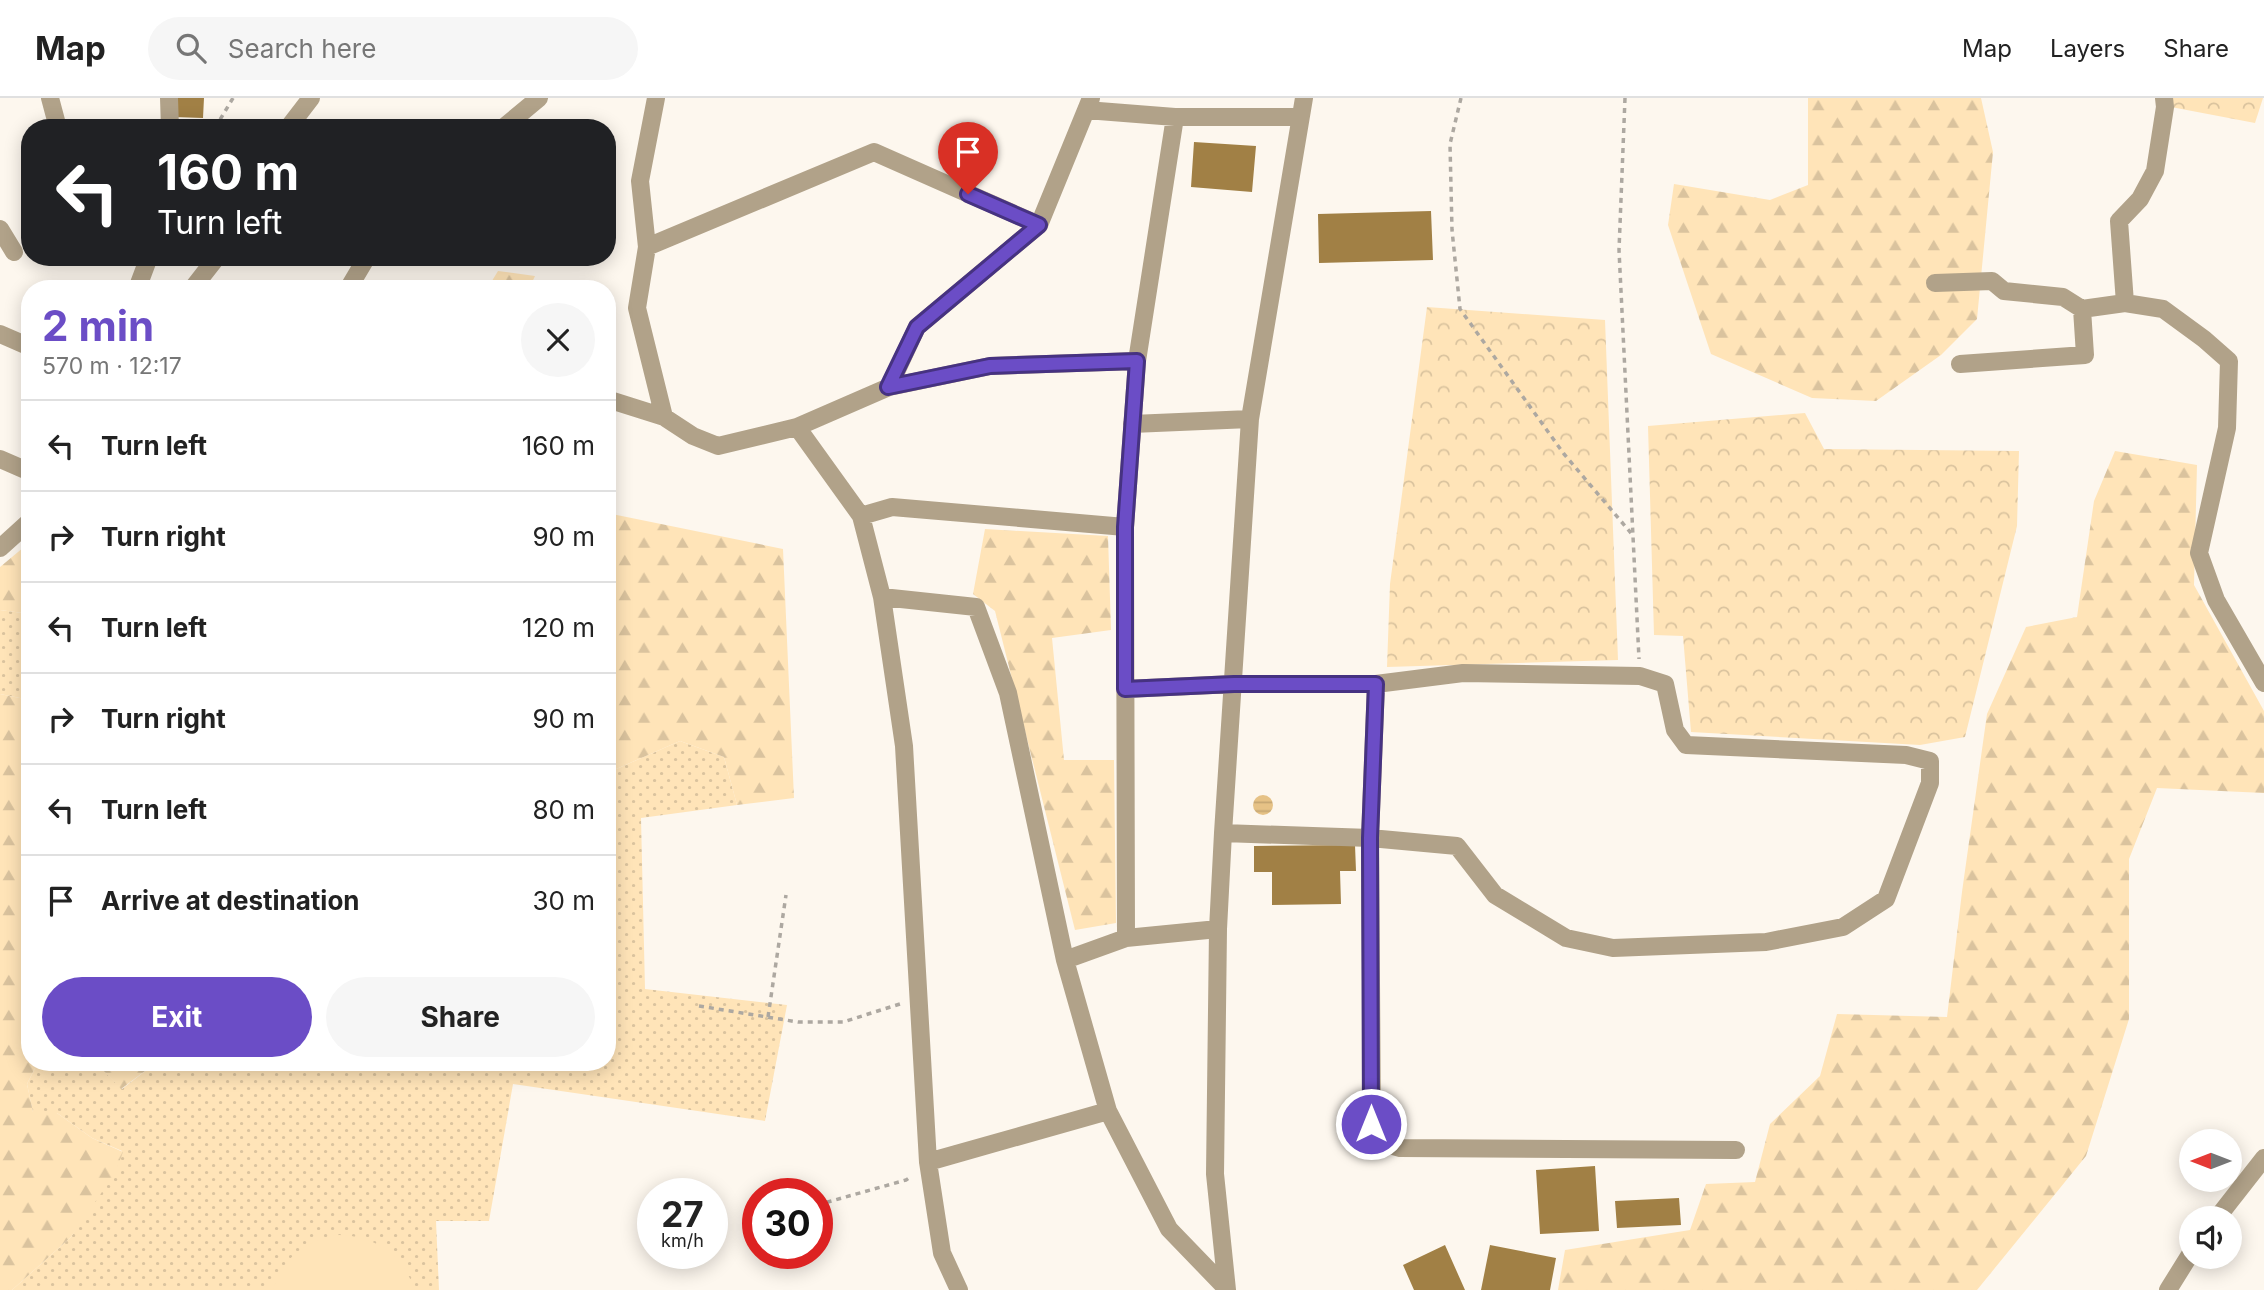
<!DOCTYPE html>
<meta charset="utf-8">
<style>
:root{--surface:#fff;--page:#f6f6f6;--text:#222;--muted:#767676;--line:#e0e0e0;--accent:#6b4dc6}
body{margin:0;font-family:Inter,sans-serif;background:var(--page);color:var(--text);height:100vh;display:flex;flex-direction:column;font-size:26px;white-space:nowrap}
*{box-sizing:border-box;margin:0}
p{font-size:23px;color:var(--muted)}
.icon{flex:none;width:38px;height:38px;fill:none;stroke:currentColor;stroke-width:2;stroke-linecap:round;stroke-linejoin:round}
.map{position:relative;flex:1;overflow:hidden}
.details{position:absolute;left:21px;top:182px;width:595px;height:791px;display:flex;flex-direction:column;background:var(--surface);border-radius:28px;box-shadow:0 4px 18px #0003}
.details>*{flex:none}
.top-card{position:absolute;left:21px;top:21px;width:595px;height:147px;border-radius:28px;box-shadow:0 4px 18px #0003;background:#202124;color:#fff;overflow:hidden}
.needle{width:46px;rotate:270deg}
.fabs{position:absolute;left:2179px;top:1031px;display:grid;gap:14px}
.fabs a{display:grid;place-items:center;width:63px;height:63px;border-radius:50%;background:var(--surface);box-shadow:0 4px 18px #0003;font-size:35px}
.speed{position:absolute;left:637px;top:1080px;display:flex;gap:14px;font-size:35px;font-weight:700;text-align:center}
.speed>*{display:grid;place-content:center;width:91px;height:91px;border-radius:50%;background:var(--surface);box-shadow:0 4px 18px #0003;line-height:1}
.speed small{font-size:18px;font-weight:400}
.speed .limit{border:10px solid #d22;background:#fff;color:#111}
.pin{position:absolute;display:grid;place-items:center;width:60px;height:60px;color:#fff;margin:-72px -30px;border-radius:50% 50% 50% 0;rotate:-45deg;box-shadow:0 0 7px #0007}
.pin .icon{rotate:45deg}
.me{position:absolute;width:77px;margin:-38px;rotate:0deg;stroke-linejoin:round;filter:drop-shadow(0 0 5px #0008)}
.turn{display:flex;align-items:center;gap:24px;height:147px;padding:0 21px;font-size:32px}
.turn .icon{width:91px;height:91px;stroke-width:2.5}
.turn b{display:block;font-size:49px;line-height:60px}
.round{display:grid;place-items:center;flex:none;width:74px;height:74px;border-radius:37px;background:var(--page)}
.summary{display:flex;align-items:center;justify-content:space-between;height:119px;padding:0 21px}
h1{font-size:42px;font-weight:700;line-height:52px;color:var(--accent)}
.button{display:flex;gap:14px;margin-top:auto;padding:14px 21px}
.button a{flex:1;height:80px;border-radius:42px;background:var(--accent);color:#fff;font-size:28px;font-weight:700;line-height:80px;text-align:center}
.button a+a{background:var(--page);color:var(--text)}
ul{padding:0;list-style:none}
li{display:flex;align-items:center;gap:21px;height:91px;padding:0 21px;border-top:2px solid var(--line)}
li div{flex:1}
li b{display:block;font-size:26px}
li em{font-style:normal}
header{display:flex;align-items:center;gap:42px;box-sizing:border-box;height:98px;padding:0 35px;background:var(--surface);border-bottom:2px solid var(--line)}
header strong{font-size:33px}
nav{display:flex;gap:38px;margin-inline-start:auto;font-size:24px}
.search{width:490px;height:63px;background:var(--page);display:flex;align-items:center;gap:18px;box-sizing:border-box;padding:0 24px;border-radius:38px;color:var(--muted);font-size:26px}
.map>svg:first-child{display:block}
.grass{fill:url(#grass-dots)}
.forest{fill:url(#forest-firs)}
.park{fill:url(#park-crowns)}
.garden{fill:#ffe4b8}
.water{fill:url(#water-rules)}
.building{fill:#a18045}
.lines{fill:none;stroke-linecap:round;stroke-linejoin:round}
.path{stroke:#ada8a1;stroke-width:3.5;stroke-dasharray:5 5;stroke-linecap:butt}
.minor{stroke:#b1a289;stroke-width:18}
.route-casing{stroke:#463281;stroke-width:18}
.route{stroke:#6b4dc6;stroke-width:12}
</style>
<header>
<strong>Map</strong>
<div class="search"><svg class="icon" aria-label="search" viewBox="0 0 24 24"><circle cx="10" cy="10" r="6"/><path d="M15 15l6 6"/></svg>Search here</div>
<nav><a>Map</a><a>Layers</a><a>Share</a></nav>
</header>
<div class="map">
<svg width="2264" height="1192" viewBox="0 0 2264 1192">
<defs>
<pattern id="grass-dots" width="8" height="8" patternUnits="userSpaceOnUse" patternTransform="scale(1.75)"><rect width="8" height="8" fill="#ffe4b8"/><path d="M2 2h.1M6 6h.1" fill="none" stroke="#dac39e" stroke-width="1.8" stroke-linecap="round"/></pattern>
<pattern id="forest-firs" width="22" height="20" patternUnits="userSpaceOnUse" patternTransform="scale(1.75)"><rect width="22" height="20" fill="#ffe4b8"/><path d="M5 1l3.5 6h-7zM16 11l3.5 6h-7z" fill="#dac39e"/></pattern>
<pattern id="park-crowns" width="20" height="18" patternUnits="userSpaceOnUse" patternTransform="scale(1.75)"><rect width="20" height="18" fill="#ffe4b8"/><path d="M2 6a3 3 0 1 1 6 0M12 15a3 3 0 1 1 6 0" fill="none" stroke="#dac39e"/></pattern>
<pattern id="water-rules" width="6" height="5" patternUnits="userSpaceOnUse" patternTransform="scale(1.75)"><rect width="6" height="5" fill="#e6c286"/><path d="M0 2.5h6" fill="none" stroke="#c5a673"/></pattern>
</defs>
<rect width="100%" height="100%" fill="#fdf7ee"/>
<path class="grass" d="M0,512L23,515L30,527V602L0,596Z
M680,643L724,659L737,707L641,720L645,891L787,907L765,1023L513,986L489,1123H436L439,1192H12L71,1139L122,1053L92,1040L57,1015H33L27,986L38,964H102L101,970L122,991L153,967L198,964H607V680L614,672Z"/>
<path class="forest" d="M1808,0H1981L1993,54L1977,221L1941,257L1876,303L1812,300L1711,256L1668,127L1674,86L1770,102L1808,87Z
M498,173L535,178L529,191H487Z
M2115,353L2197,367L2194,487L2264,613V695L2157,690L2129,761V921L2086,1058L1977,1192H1558L1565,1152L1690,1132L1706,1086L1755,1084L1770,1026L1820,978L1837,916L1947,919L1962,794L1987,616L2026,529L2077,519L2094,403Z
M607,415L783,451L794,700L737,707L724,659L680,643L614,672L607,680Z
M985,431L1108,438L1111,532L1052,540L1064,662H1114L1116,825L1075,832L995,513L973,496Z
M30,444V527L23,515L0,512V469Z
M0,596L30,602V964H38L27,986L33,1014L57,1015L92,1040L123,1054L115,1075L71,1139L12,1192H0Z
M102,964H198L153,967L121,991L101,970Z"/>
<path class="park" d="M2172,0H2263L2255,25L2171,9Z
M1427,209L1605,222L1618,562L1387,569L1390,486Z
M1805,315L1824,351L2019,353L2017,428L1965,639L1920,647L1691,634L1683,538L1654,537L1648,328Z"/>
<path class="garden" d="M339,1137C376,1138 402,1157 415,1192H273C281,1160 307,1142 339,1137Z"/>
<path class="water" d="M1253 707a10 10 0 1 1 20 0a10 10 0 1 1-20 0Z"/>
<path class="building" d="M174,0H204L203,20L174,19Z
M1194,44L1256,48L1252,94L1191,89Z
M1431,113L1433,162L1319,165L1318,116Z
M1355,747L1356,773H1340L1341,806L1272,807V774H1254V748Z
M1595,1068L1599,1133L1540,1136L1536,1072Z
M1679,1100L1681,1127L1617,1130L1615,1103Z
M1445,1147L1465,1192H1414L1403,1167Z
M1490,1147L1556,1160L1550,1192H1481Z"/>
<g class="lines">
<path class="path" d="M1461,0L1450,46L1452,132L1460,211L1564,356L1631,435
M1625,0L1619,152L1639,561
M215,30L233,0
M699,908L798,924H843L903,905
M768,919L786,797
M817,1107L906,1082L912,1078"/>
<path class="minor" d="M50,0L58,30
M169,0L170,30
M656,0L640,83L647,149L637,210L664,319
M2164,0L2165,9L2155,73L2140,101L2119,123L2125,205L2163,211L2204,241L2229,263L2227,330L2199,455L2216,502L2264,585
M1086,12L1175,19H1300
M288,30L311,0
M503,30L539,0
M0,131L14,154
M647,149L874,54L1039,127
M1935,185L1992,183L2004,193L2063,199L2082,211
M137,191L149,159
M192,191L217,159
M348,191L367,159
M0,236L30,249
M1960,266L2085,257L2082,211L2125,205
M889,289L917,229L1039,127L1091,0
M607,301L664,319L693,338L718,348L797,329L889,289L990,268L1137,263
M1132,326L1250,321
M797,329L861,418L882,499L904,648L928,1064L942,1155L959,1192
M0,361L30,374
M861,418L892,409L1125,429
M0,450L30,423
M882,499L976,509L1008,595L1065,862L1108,1013L1169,1131L1225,1189
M1376,586L1370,740L1372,1026C1377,1041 1384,1046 1400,1050L1736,1052
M1125,591L1234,586H1376L1463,575L1640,578L1665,586L1675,632L1686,647L1906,657L1930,663V685L1886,801L1843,829L1766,844L1613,850L1566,840L1495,797L1457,748L1370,740L1223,735
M1126,840L1125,429L1137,263L1175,19
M1065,862L1126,840L1218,831
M928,1064L1108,1013
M2217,1120L2264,1060
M1227,1192L1215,1076L1218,831L1223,735L1250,321L1304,0
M2168,1192L2191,1155"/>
</g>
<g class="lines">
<defs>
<path id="route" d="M968,96L1039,127L917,229L888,289L990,268L1137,263L1125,429V591L1234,586H1376L1370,740L1371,1026"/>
</defs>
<use href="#route" class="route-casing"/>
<use href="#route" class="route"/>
</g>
</svg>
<div class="fabs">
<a><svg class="needle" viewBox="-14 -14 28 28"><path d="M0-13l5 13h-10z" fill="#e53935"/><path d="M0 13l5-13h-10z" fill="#767676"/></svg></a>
<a><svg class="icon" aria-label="sound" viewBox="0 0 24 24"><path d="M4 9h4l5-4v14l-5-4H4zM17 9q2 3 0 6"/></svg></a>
</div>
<div class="speed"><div>27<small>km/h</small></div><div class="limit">30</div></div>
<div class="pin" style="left:968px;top:96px;background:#d93025"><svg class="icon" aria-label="arrive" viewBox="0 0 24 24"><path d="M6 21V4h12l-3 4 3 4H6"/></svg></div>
<svg class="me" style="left:1371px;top:1026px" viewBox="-20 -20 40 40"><circle r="17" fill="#6b4dc6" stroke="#fff" stroke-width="3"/><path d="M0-11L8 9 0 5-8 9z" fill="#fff"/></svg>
<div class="top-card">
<div class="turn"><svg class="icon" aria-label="left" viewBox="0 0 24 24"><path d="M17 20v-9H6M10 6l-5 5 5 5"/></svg><div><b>160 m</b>Turn left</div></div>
</div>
<section class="details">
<div class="summary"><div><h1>2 min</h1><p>570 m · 12:17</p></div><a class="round"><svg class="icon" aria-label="close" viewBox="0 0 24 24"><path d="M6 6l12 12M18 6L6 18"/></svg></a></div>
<ul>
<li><svg class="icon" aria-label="left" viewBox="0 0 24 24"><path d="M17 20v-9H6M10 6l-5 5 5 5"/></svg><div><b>Turn left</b></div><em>160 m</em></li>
<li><svg class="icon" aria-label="right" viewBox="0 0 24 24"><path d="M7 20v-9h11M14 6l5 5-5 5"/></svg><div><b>Turn right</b></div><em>90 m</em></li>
<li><svg class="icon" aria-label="left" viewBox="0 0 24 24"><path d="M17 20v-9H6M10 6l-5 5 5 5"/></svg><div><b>Turn left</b></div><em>120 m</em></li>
<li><svg class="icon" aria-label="right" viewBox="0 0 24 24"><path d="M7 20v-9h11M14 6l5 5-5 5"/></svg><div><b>Turn right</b></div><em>90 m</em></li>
<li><svg class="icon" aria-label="left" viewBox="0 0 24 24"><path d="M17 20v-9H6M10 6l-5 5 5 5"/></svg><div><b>Turn left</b></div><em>80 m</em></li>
<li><svg class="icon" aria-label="arrive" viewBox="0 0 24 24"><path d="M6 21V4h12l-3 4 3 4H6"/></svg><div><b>Arrive at destination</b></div><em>30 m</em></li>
</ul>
<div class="button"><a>Exit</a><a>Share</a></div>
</section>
</div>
